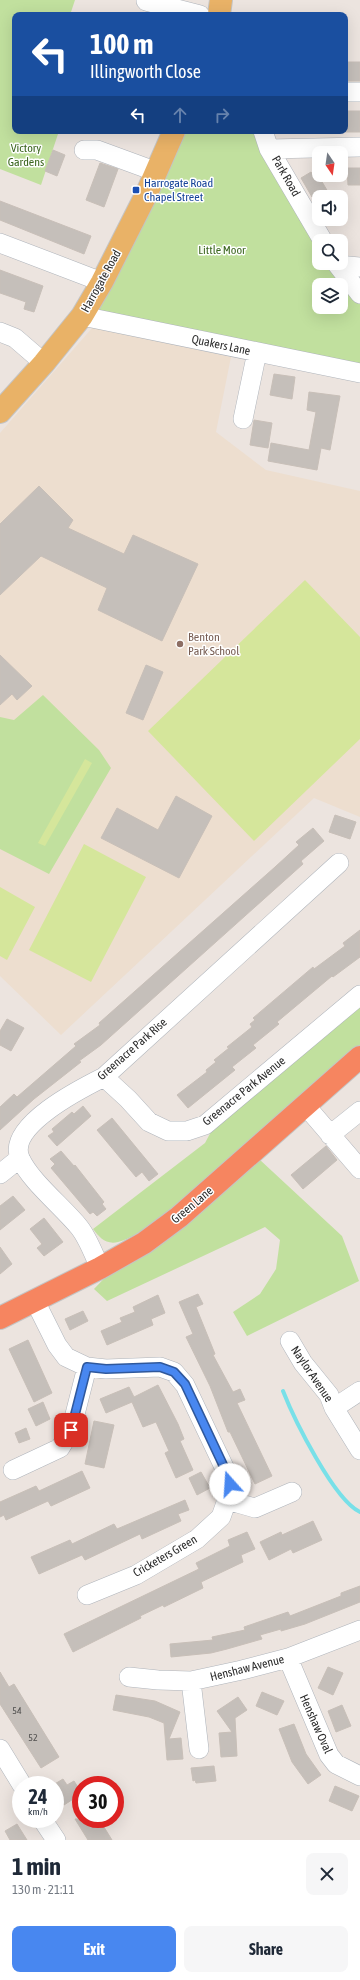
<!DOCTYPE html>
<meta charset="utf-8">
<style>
:root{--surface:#fff;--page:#f6f6f7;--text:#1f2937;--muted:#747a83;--accent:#4887f0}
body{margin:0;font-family:"Asap Condensed",sans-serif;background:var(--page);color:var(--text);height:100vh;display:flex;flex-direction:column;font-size:15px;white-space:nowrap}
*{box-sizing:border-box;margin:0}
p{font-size:13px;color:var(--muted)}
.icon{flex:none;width:22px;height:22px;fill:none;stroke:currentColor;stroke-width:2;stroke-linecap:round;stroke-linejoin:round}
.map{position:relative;height:1840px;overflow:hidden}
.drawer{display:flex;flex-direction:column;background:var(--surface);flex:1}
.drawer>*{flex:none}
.guide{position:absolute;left:12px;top:12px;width:336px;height:122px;border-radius:8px;box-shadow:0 4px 16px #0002;background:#1a4fa0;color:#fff;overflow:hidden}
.needle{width:26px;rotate:167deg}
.tools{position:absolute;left:312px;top:146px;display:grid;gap:8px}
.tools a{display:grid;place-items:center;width:36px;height:36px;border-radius:8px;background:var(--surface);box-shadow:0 4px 16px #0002;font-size:20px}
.speed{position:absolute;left:12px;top:1776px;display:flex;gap:8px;font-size:20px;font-weight:700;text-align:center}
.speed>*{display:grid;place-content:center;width:52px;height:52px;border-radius:50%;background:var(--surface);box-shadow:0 4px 16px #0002;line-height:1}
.speed small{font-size:10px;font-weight:400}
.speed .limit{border:6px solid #d22;background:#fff;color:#111}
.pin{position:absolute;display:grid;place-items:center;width:34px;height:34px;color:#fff;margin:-17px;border-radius:8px;box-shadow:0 2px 6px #0006}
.me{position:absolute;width:44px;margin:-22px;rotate:341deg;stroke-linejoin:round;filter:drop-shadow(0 0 3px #0008)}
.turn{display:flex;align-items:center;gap:14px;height:84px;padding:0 12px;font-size:18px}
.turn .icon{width:52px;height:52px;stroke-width:2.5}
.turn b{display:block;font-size:28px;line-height:34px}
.lanes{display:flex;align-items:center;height:38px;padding:0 12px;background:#0003;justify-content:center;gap:20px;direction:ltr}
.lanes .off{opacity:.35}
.round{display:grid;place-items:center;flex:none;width:42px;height:42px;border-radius:8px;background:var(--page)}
.head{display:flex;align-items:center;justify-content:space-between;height:68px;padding:0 12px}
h1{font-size:24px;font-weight:700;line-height:30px}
.cta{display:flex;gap:8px;margin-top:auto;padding:8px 12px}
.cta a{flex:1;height:46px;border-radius:8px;background:var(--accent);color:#fff;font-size:16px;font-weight:700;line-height:46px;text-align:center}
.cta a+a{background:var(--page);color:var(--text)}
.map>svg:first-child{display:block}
.education{fill:#eddecf}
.green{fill:#c1e09e;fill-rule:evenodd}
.pitch{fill:#d5e69b}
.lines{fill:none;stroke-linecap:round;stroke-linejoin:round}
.stream{stroke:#78e0e8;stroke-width:4}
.building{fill:#c5bfba;stroke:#c8bfb8}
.minor-casing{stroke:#afb4bb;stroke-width:20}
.major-casing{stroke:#c4c4c4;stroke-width:24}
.highway-casing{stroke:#c4c4c4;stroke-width:24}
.minor{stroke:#fff;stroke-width:19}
.major{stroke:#e9b267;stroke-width:22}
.highway{stroke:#f68560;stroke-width:22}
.route-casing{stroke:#2f589c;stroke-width:10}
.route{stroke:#4887f0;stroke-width:7}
.transit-dot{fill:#1a4fb4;stroke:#fff;stroke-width:1.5}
.education-dot{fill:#8d6e63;stroke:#fff;stroke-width:1.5}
.labels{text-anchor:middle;stroke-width:3;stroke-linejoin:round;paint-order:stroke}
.number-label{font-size:10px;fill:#525150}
.park-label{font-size:12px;fill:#3b661e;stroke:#fff}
.street-label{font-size:12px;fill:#2c2c2c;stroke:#fff}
.transit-label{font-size:12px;fill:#164399;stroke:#fff;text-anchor:start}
.education-label{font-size:12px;fill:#785e54;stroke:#fff;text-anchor:start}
</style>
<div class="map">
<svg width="360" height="1840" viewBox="0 0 360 1840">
<rect width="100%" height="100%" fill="#ece4df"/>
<path class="education" d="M93,327L231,357L216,432L266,470L360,491V817L314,798L61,1035L0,976V433Z"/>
<path class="green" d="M0,0H75L70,15H15V131H59L41,185L0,169Z
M174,131H263L319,241V263H336L360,294V373L82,316ZM319,285H341V307H319Z
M43,695L99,750L111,768L49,874L0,849V717L14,720Z
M360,1003V1045C310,1088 260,1132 210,1175C189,1193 144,1236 118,1242C106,1245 99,1237 93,1229L205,1143L213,1128Z
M259,1159L342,1236L359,1281L247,1336L233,1312L260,1294L276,1269L280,1240L265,1227L107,1301L94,1289L121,1261Z"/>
<path class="pitch" d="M305,580L360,637V739L254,841L148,731Z
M85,759L92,763L45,846L38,843Z
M84,844L146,877L91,982L29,950Z
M0,887L35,907L7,960L0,956Z"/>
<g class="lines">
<path class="stream" d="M283,1391C294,1419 334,1500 360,1512"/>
</g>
<path class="building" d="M345,62H360V81H345Z
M345,111H360V132H345Z
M53,150L65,155L57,176L45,171Z
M100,163L118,169L104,207L86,200Z
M347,168H360V185H348Z
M311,172L314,177L318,175L331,197H312L301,178Z
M0,201L91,236L84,254L0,220Z
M0,270L43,286L34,312L24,309L26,302L0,293Z
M274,374L295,377L292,399L270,395Z
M309,392L340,396L330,450L321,448L317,470L268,461L271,443L309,450L316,412L307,410Z
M254,420L272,423L268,448L250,445Z
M39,486L73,520L68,528L124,554L133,535L198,564L162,641L98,610L107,588L41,556L0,595V524Z
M0,655L32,686L17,700L12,694L0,705Z
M146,665L163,672L143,720L126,713Z
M176,796L212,816L179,878L101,838L117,808L158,830Z
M335,815L356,822L350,839L329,832Z
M313,828L324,841L301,861L303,864L101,1045L79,1061L81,1062L34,1099L0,1130V1107L14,1094L17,1097L76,1046L74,1044L100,1025L99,1023L275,867L299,845L296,842Z
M360,930V957L333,977L332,976L277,1022L279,1024L253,1045L256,1048L232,1067L235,1070L188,1108L177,1095L207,1072L206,1070L216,1062L214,1060L229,1048L227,1047L252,1027L250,1024L255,1020L253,1018L313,967L314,969L345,946L343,943Z
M7,1019L24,1028L11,1051L0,1045V1031Z
M83,1106L91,1116L57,1146L48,1136L54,1132L52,1129L72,1112L74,1114Z
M112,1118L158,1174L149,1181L142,1172L136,1177L97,1130Z
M326,1146L337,1160L303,1189L291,1175Z
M61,1151L74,1166L75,1165L104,1202L102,1204L106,1209L97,1216L93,1212L90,1214L51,1168L55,1164L50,1159Z
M13,1196L25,1210L0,1230V1206Z
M44,1218L63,1242L44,1256L37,1248L42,1244L30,1229Z
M0,1247L12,1264L0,1274Z
M198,1294L203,1304L196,1307L215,1354L213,1355L233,1392L240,1389L245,1400L237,1403L272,1476L255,1484L230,1432H228L210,1386L186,1337L193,1334L179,1302Z
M158,1295L165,1313L151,1319L153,1325L107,1345L101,1331L122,1322L120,1318L135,1312L133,1307Z
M83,1311L88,1321L70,1330L65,1319Z
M28,1340L52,1393L34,1402L9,1349Z
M158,1385L178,1424L184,1439L180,1441L193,1470L176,1478L165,1453L169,1451L156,1422L143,1427L132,1402L106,1413L100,1399L129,1387L134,1397Z
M43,1402L50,1419L36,1426L28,1409Z
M94,1421L114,1425L104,1468L85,1464Z
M26,1428L30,1439L19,1443L15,1433Z
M82,1471L90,1488L51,1506L48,1501L6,1520L4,1515L0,1517V1502L36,1486L39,1491Z
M201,1472L210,1488L197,1495L189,1478Z
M185,1500L189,1510L178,1514L181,1521L142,1539L140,1534L85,1560L82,1555L39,1574L31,1557L70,1540L72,1544L114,1524L117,1529Z
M313,1521L322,1540L293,1553L291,1549L269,1560L260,1542L281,1532L282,1535Z
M247,1532L255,1549L241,1555L243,1562L201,1582L203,1588L164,1607L163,1605L140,1616L141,1618L73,1652L64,1634L199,1569L196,1563L230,1546L228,1540Z
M360,1586V1602L305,1624L281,1631V1629L260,1635L262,1639L227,1649L211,1653L171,1657L170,1644L213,1640L212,1637L245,1630L244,1627L288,1612L290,1616L341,1596V1593Z
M328,1667L343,1673L333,1695L318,1688Z
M0,1672L9,1687L14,1684L59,1757L41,1768L0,1704Z
M262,1692L284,1701L277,1715L256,1706Z
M116,1695L155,1701L180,1712L169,1739L181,1738L183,1759L167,1760L164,1723L149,1717L113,1710Z
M238,1697L247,1710L235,1718L237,1756L221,1757L219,1733L232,1732L217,1711Z
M342,1705L351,1726L336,1732L328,1711Z
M294,1724L306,1754L321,1775L308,1784L292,1762L279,1729Z
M214,1766L216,1781L196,1783L195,1780L193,1781L191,1768Z
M63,1779L67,1785L74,1781L81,1792V1794L64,1805L55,1791V1785H53Z
M335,1786L359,1796L352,1811L329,1801Z
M75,1819H99L112,1840H88Z
M17,1824L27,1840H10L5,1831Z"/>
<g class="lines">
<defs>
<path id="minor" d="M146,1L200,15
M345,92H360
M263,131L269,149L323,241
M269,149L360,147
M84,150H97L157,172
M0,243L102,282
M336,263L360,294
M338,265L360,267
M82,316L360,373
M0,332L15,338L44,363
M243,419L257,352
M104,1077L128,1099L149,1122L168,1131H187L205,1125L360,995
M305,1105L360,1169
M330,1135L360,1111
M0,1174L20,1158
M100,1268C94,1255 88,1238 79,1227C63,1207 30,1181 20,1158C6,1126 82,1088 104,1077L339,863
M35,1301L57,1345L66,1357L87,1367L106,1369L160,1367L174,1372L185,1385L224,1467L230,1484L227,1500L221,1517L197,1539L136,1575L87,1595
M290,1341L303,1363L329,1395L334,1408L360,1450
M334,1408L360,1391
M13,1470L60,1448L71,1430L87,1367
M227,1500L255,1508L292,1492
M288,1658L329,1755L336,1764L360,1776
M129,1677L158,1680L191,1681L242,1670L288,1658L360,1630
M191,1681L199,1749
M0,1749L22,1785
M42,1819L56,1840"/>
<path id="major" d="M219,15L221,0
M0,412L44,363L82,316L102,282L146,195L174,131"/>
<path id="highway" d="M0,1318L100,1268L144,1243L179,1217L360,1057"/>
</defs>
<use href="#minor" class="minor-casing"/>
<use href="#major" class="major-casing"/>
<use href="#highway" class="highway-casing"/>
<use href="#minor" class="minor"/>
<use href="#major" class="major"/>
<use href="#highway" class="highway"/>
</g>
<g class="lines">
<defs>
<path id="route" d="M71,1430L87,1367L106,1369L160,1367L174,1372L185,1384L224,1467L230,1484"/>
</defs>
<use href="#route" class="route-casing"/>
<use href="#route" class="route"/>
</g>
<rect class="transit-dot" x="132" y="186" width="8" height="8" rx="2"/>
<circle class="education-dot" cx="180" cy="644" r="4"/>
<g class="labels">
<g class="number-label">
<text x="17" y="1714">54</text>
<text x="33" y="1741">52</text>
</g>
<g class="park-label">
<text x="26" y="152">Victory<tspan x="26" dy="14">Gardens</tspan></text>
<text x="222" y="254">Little Moor</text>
</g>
<g class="street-label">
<text transform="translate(286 176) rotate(60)" y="4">Park Road</text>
<text transform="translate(101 281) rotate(-61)" y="4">Harrogate Road</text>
<text transform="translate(221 345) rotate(12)" y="4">Quakers Lane</text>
<text transform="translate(132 1049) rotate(-41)" y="4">Greenacre Park Rise</text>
<text transform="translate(244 1091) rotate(-39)" y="4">Greenacre Park Avenue</text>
<text transform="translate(192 1205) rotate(-40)" y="4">Green Lane</text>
<text transform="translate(312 1374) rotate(56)" y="4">Naylor Avenue</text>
<text transform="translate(165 1556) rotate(-30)" y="4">Cricketers Green</text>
<text transform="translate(247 1668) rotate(-14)" y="4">Henshaw Avenue</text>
<text transform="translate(316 1724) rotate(66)" y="4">Henshaw Oval</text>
</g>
<g class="transit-label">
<text x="144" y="187">Harrogate Road<tspan x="144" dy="14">Chapel Street</tspan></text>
</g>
<g class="education-label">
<text x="188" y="641">Benton<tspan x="188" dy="14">Park School</tspan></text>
</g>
</g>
</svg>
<div class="tools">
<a><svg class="needle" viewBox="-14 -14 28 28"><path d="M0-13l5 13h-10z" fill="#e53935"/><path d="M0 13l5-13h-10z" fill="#747a83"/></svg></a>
<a><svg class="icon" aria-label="sound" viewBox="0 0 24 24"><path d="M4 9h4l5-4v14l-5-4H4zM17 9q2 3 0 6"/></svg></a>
<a><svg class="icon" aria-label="search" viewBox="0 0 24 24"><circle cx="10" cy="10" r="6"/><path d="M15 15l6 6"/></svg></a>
<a><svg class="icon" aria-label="layers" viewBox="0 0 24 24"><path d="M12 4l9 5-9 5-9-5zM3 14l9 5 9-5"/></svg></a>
</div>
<div class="speed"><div>24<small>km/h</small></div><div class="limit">30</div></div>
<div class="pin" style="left:71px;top:1430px;background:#d93025"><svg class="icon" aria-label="arrive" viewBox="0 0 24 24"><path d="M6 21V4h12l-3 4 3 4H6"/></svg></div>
<svg class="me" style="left:230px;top:1484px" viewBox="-20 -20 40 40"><circle r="19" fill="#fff"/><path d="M0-13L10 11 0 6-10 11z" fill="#4887f0"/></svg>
<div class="guide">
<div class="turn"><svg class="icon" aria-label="left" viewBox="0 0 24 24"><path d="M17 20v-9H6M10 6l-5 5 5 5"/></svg><div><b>100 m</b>Illingworth Close</div></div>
<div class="lanes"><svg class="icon" aria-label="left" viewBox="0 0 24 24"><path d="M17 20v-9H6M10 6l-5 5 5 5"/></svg><svg class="icon off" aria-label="ahead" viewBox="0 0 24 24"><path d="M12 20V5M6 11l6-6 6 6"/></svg><svg class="icon off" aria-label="right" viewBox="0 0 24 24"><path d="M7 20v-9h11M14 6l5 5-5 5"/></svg></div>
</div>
</div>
<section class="drawer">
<div class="head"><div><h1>1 min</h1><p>130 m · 21:11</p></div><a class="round"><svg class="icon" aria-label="close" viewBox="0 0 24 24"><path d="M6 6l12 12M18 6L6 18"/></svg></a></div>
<div class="cta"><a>Exit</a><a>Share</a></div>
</section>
